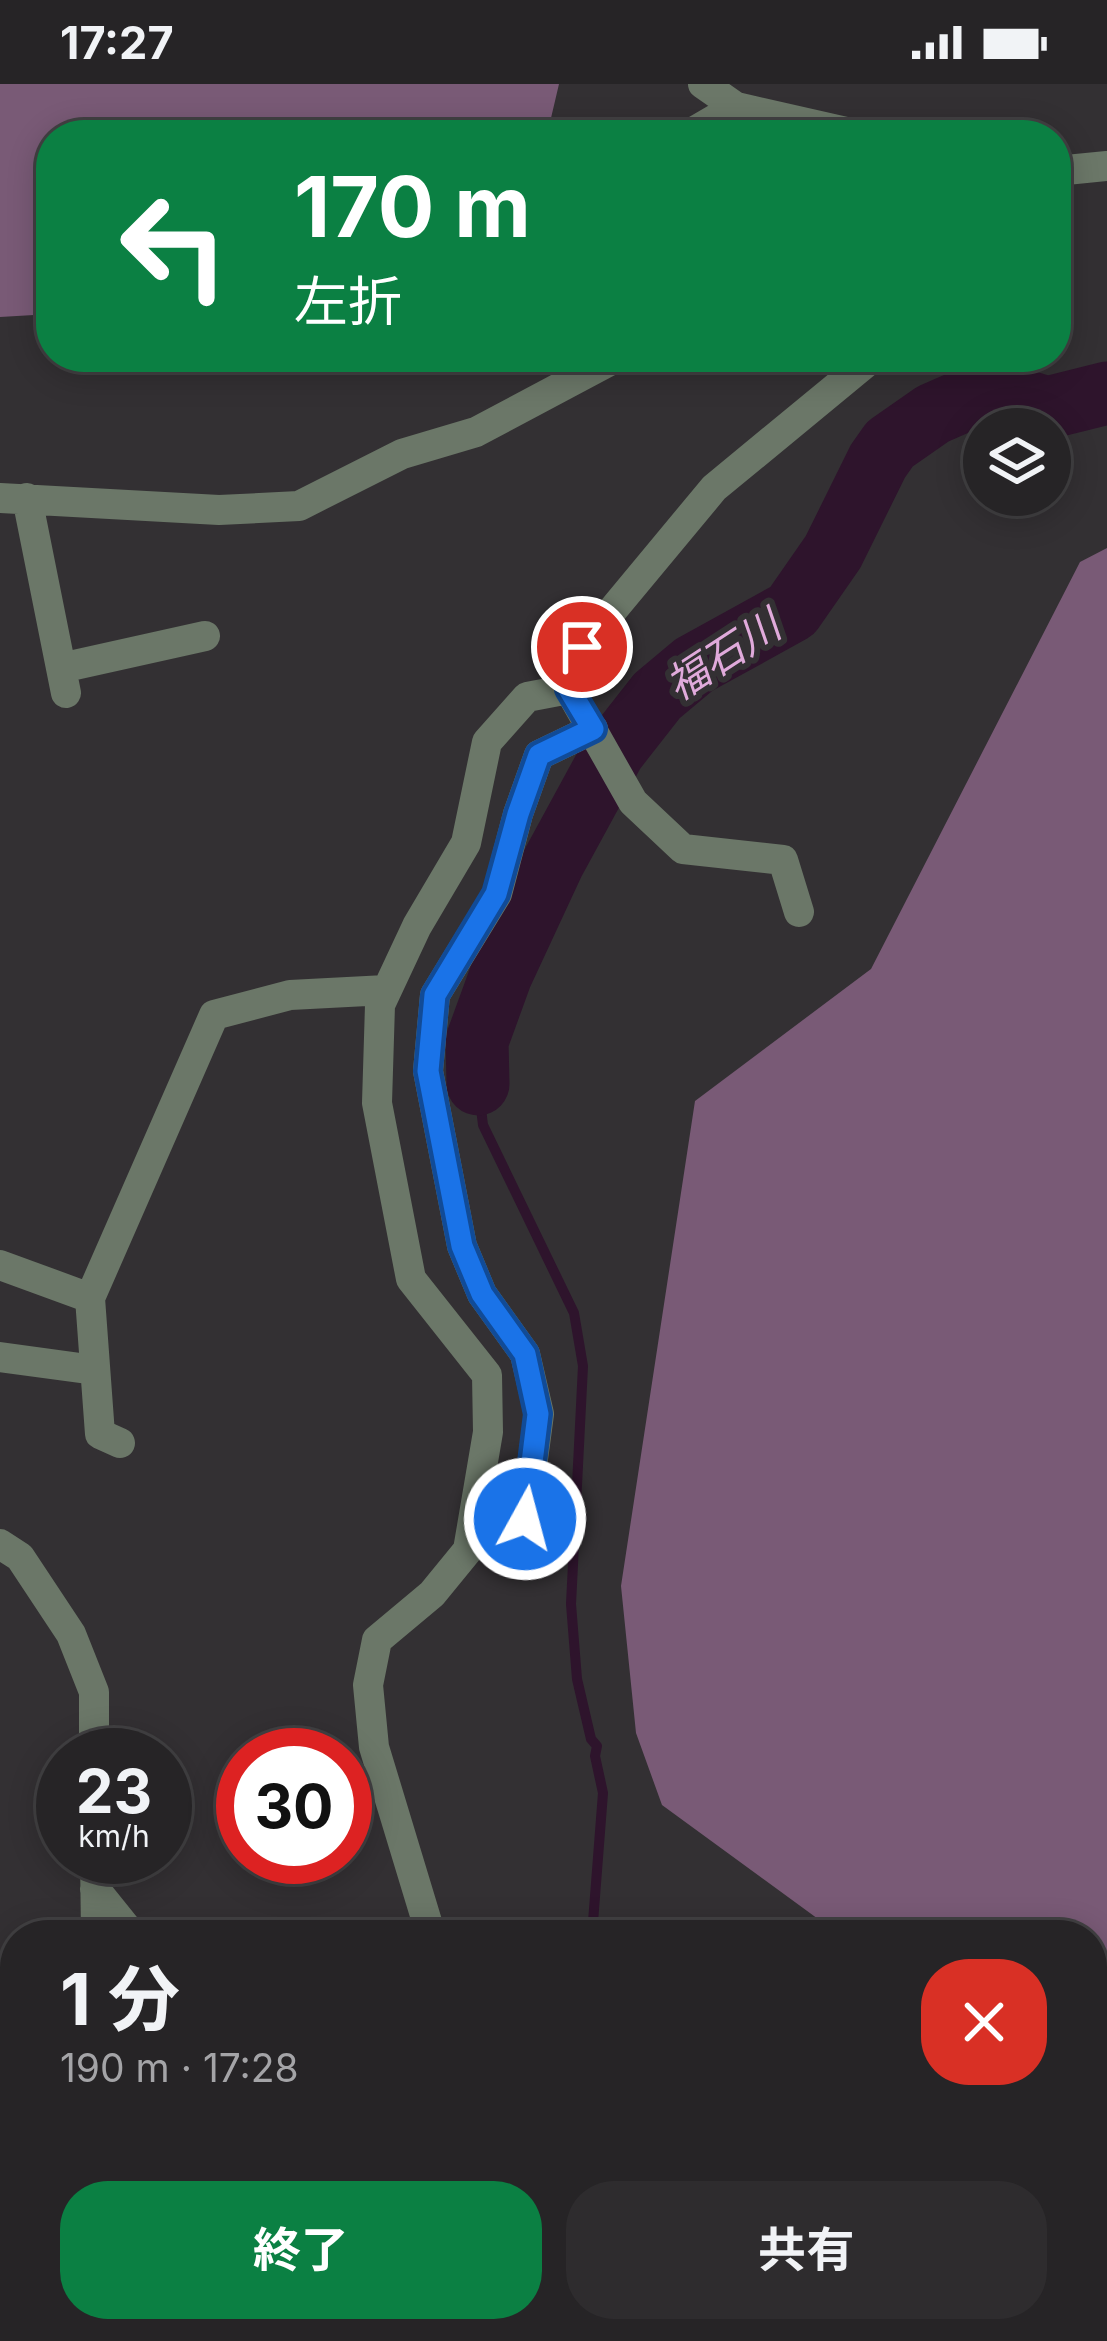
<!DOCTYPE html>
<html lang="ja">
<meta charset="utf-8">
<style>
:root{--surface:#262426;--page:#2e2c2e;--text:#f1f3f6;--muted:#a4a4a7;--line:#424143;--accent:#0b8043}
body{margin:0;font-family:Inter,"Noto Sans JP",sans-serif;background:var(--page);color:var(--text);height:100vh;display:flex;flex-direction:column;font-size:45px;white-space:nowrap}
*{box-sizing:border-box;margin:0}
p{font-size:39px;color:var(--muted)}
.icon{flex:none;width:66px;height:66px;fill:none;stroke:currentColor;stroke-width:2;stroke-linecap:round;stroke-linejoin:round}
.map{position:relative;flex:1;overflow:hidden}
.side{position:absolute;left:0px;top:1836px;width:1107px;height:423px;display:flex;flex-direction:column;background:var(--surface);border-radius:48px 48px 0 0;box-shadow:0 6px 30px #0003,0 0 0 3px var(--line)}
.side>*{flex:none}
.banner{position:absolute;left:36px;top:36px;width:1035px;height:252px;border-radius:48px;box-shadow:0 6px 30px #0003,0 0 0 3px var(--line);background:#0b8043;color:#fff;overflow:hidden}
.buttons{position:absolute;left:963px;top:324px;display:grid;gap:24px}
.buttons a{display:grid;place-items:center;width:108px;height:108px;border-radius:50%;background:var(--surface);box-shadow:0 6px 30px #0003,0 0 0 3px var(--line);font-size:60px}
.speed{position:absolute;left:36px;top:1644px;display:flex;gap:24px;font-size:60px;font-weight:700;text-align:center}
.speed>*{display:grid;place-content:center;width:156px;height:156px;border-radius:50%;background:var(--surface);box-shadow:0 6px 30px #0003,0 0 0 3px var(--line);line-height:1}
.speed small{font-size:30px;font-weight:400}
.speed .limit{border:18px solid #d22;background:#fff;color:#111}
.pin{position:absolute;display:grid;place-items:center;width:102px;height:102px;color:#fff;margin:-51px;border:6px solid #fff;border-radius:50%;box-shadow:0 3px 12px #0007}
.me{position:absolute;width:132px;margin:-66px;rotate:7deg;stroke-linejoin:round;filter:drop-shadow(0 0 9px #0008)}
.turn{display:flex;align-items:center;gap:42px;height:252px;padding:0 60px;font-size:54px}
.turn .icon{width:156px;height:156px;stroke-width:2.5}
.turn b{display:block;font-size:84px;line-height:102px}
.round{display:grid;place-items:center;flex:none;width:126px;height:126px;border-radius:48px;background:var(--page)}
.headline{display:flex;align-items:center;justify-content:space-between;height:204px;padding:0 60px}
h1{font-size:72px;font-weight:700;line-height:90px}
.cta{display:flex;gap:24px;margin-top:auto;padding:24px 60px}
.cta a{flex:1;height:138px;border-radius:48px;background:var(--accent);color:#fff;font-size:48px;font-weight:700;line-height:138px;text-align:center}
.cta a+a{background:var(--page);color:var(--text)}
.status{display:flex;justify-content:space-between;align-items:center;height:84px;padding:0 60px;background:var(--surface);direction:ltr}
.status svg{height:33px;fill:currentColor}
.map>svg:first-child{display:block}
.forest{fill:#795a76}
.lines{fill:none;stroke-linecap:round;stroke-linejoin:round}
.stream{stroke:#2e142c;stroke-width:10}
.river{stroke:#2e142c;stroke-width:63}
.minor{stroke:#6b7768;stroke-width:30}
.route-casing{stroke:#114b97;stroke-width:30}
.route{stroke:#1a73e8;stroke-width:21}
.labels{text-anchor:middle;stroke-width:12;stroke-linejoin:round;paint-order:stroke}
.water-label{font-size:42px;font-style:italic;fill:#e0aadb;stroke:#333033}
</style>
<div class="status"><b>17:27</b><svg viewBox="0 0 49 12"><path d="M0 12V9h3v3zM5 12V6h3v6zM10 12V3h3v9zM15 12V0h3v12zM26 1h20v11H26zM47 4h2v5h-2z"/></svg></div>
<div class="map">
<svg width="1107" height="2257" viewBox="0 0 1107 2257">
<rect width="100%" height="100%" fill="#333033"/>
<path class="forest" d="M0,0H559L547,51H51V230L0,233Z
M1107,464V2257H770L774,2244H1092V1851H840L662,1721L636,1649L621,1502L695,1017L871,885L1080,478Z"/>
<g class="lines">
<path class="stream" d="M478,1000L483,1041L574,1229L583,1282L571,1520L577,1595L591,1655L597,1662L595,1672L603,1709L592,1851
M489,2257L497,2244"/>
<path class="river" d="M478,1000L477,957L501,891L553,779L614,667L657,612L694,581L792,527L833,468L878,377L890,360L933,330L988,306L1047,324L1107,309"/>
<path class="minor" d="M703,0L736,23L859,51
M688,51L736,23
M1056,87L1107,82
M0,414L219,426L299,422L402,370L476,348L617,273
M27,414L66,609
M61,584L205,552
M799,828L783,776L683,765L633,718L569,605L582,563L714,404L873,273
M0,1181L90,1214
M0,1273L95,1286
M120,1359L100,1350L90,1214L214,931L290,911L386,906
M525,1435L539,1330L525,1270L482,1210L462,1162L428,987L435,911L497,810L518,730L539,671L593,645
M0,1460L20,1473L71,1550L94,1608V1671
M95,1773L96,1851
M95,1805L132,1851
M431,1851L374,1663L368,1601L377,1556L432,1510L468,1466L488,1348L487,1291L411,1195L377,1019L380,921L417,842L466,759L487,658L527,613L569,605
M0,1893L15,1904
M0,1984L15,2031
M1092,2203L1107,2198
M74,2244L77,2257
M987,2257L1009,2244"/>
</g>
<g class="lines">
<defs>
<path id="route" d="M525,1435L538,1330L525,1270L482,1210L462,1162L428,987L435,911L496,810L518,730L539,671L593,645L569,605L582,563"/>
</defs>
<use href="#route" class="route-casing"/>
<use href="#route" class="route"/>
</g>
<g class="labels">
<g class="water-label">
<text transform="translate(723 571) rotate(-33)" y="15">福石川</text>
</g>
</g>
</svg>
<div class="buttons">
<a><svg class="icon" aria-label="layers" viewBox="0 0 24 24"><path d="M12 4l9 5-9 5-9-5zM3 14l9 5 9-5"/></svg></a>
</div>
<div class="speed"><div>23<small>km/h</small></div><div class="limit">30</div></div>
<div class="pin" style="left:582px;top:563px;background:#d93025"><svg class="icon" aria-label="arrive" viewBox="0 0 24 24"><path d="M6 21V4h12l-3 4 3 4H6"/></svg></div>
<svg class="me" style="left:525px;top:1435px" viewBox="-20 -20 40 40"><circle r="17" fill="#1a73e8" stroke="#fff" stroke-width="3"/><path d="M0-11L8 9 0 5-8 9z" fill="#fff"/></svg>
<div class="banner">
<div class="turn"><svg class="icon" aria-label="left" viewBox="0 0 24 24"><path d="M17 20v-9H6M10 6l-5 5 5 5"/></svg><div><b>170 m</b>左折</div></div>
</div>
<section class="side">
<div class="headline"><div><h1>1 分</h1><p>190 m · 17:28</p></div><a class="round" style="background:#d93025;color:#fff"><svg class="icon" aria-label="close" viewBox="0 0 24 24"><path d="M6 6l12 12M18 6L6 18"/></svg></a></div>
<div class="cta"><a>終了</a><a>共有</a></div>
</section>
</div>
